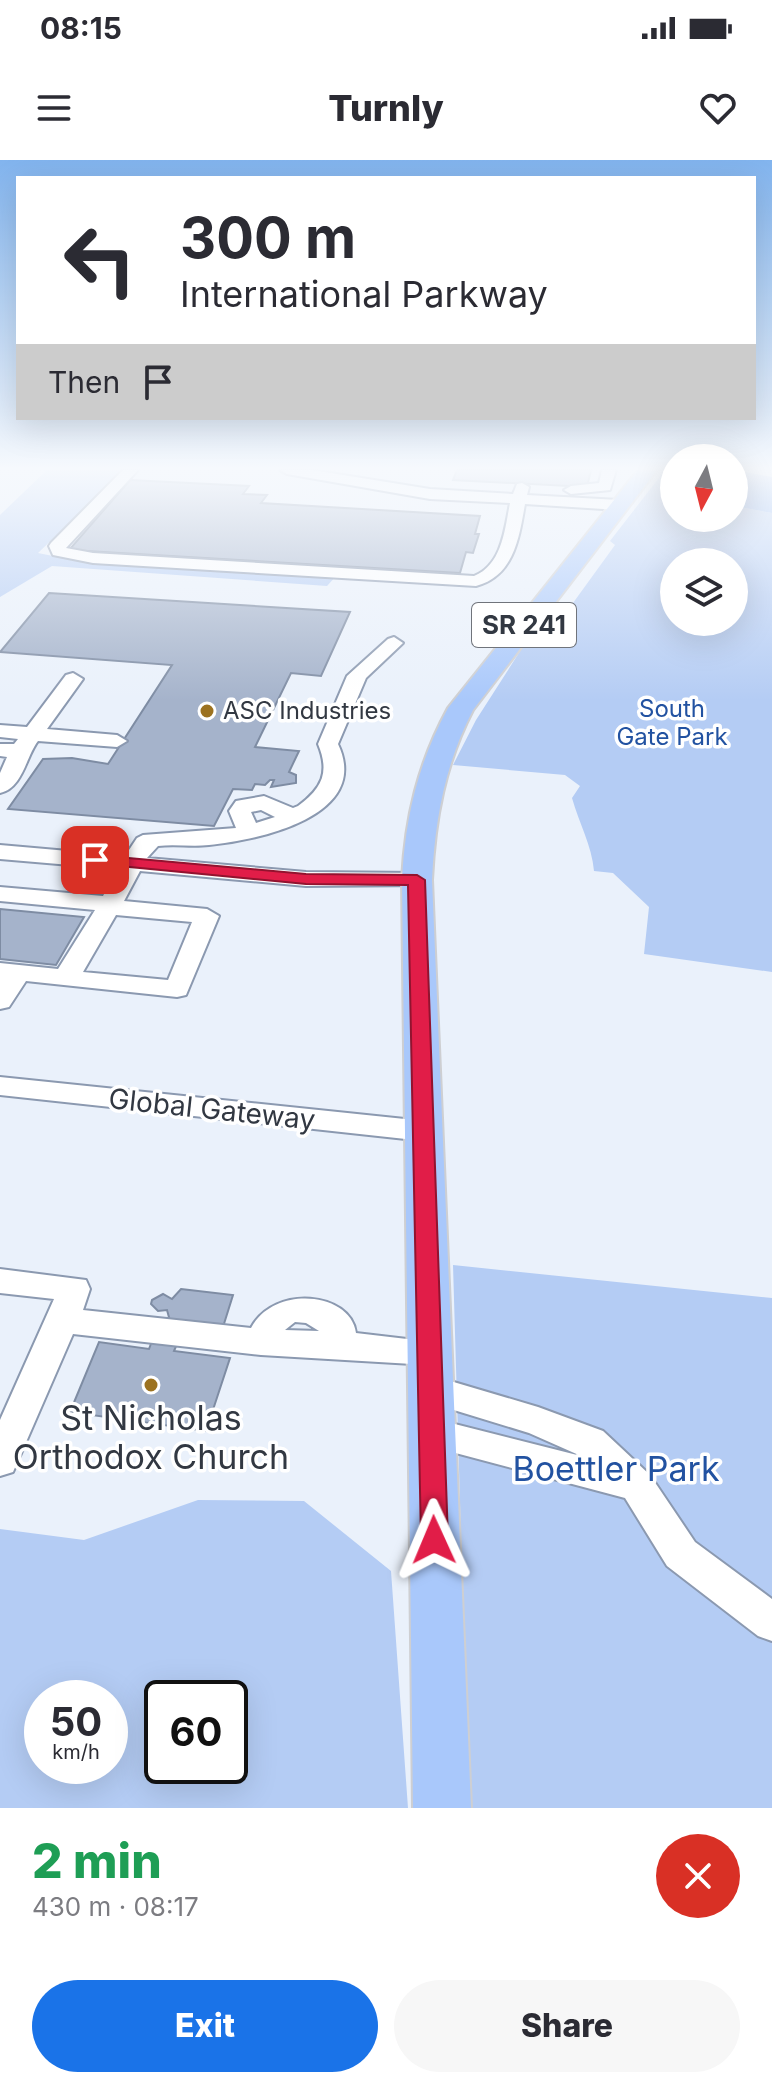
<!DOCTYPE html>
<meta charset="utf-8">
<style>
:root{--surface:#fff;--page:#f7f7f7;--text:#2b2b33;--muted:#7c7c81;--accent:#1a73e8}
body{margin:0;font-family:Inter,sans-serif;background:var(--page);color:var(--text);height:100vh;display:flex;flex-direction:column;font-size:30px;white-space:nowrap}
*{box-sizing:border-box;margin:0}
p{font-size:26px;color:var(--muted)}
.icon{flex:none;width:44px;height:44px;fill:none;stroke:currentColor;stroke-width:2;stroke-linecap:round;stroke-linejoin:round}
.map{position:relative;height:1648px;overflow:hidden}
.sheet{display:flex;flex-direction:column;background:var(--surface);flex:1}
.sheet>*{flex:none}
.guide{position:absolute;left:16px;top:16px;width:740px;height:244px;border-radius:0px;box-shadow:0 8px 32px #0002;background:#fff;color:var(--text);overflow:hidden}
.needle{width:52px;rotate:187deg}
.fabs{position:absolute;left:660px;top:284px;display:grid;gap:16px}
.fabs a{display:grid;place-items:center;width:88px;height:88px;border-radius:50%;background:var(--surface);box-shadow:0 8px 32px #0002;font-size:40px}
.speed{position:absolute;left:24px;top:1520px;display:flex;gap:16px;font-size:40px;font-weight:700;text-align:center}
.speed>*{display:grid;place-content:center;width:104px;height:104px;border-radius:50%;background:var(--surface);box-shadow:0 8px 32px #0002;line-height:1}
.speed small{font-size:20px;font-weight:400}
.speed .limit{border:4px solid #111;border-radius:12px;background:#fff;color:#111}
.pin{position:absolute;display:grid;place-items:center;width:68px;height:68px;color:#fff;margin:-34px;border-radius:16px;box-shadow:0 4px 12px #0006}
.me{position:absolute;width:88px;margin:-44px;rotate:359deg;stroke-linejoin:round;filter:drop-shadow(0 0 6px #0008)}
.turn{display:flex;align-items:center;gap:28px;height:168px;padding:0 32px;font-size:36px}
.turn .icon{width:104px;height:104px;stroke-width:2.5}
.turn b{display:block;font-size:56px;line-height:68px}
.then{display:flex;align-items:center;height:76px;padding:0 32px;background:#0003;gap:16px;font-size:30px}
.round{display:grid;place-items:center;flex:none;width:84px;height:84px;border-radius:42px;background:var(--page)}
.summary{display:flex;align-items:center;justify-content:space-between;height:136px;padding:0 32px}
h1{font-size:48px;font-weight:800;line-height:60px;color:#1e9e55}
.button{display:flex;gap:16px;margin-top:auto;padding:16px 32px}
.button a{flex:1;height:92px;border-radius:48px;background:var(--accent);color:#fff;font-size:32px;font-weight:800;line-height:92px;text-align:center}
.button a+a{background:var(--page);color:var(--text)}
.status{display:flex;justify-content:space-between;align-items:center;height:56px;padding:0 40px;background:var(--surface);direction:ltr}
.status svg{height:22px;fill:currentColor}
header{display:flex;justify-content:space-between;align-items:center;height:104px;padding:0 32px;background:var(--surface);font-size:36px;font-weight:800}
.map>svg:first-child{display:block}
.green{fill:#b4ccf4;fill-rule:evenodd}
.water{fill:#89b3f7}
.building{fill:#a5b3cb;stroke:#7e8ca3;stroke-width:2}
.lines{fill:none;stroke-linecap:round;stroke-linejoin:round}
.minor-casing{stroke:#8b99b0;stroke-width:4}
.major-casing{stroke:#cecfd2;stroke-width:4}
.minor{fill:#fff;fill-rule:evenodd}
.major{fill:#a9c8fb;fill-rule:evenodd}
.route{fill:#e11d48;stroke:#92132f;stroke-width:2}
.poi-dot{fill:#9c7220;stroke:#fff;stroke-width:3}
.labels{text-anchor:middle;stroke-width:7;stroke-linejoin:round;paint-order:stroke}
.far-park-label{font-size:24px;fill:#2252a1;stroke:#fff}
.far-poi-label{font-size:24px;fill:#323842;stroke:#fff;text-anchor:start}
.shield{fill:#fff;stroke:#70747b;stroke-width:2}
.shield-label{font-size:26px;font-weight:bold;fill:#323842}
.street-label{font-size:28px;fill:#323842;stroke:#fff}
.near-poi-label{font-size:34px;fill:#323842;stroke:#fff}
.near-park-label{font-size:34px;fill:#2252a1;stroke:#fff}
</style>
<div class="status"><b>08:15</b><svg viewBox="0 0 49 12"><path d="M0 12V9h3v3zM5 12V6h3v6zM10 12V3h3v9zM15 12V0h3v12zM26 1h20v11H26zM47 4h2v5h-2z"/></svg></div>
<header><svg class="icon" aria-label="menu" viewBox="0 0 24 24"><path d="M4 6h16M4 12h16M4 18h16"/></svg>Turnly<svg class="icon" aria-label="heart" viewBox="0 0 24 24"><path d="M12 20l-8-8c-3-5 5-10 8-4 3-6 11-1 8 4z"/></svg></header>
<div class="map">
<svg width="772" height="1648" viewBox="0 0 772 1648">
<rect width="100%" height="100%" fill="#eaf1fb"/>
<path class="green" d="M47,310H124L38,393L83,402L337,415L327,426L52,406L0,437V355Z
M665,310H673L665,319L674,324V358H734V346L772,353V812L644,794L649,747L613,713L594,711C592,686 579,663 572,638L580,626L565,615L453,605L476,560L524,485L549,461L565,454L615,385L610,381ZM674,402H734V462H674Z
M453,1105L772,1138V1648H469Z
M198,1340L304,1341L391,1411L408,1648H0V1369L84,1380ZM110,1538V1606H42V1538ZM230,1538V1606H162V1538Z"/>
<path class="water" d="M734,310L772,317V353L734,346Z"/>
<path class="building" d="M457,310H591L587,327L453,320Z
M130,320L249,326L243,334L267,335L261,343L480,356L475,374H479L473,393L466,392L460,413L69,390Z
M49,433L350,452L321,516L291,513L255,587L299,591L289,612L296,615V623L271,627L274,620H270L265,625L255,624L252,630L233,629L214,666L8,649L43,599L72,598L108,604L172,505L0,492Z
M0,749L84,757L56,805L0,799Z
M181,1129L233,1135L223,1167L170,1161L167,1150L158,1151L151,1144L152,1140L163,1134L172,1139Z
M152,1181L177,1184L174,1191L230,1198L206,1271L70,1252L99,1182L149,1189Z"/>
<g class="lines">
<defs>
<path id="minor" d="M123,310H138L66,388L93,393L474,416C502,405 505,369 510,343L430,339L287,314L280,310H312L430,329L513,334L517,324L522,323L529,327L527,335L619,340L627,345L619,350L525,344C519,378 514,416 476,426L93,403L53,395L49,386L51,383Z
M602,310H616L610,330L571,334L564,330L571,326L599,323Z
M394,477L403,483L366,518L338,584C372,656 259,680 209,685C192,687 175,684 158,686L147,698L306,712L417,713L425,715L429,720L425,725L306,726L140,711L124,741L207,749L219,756L186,835L177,837L26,821L9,847L0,849V803L58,809L95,750L0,741V727L103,736L117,709L0,699V685L125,696L137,678L143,675L236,668L229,651L236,641L264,636L293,648L298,646C322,628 330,613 318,584L347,516L388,479ZM261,650L275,657L256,663L251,652ZM116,755L192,762L168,820L83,812Z
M73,513L83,519L47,569L117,575L127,581L117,587L38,581C26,596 23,628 0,633V613L7,597L0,596V584H14L18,579L0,577V565L27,567L66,515Z
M0,917L424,961L434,964L439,971L434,978L424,981L0,935Z
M0,1109L86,1120L90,1129L83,1150L251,1168C274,1124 351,1132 356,1173L441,1183L446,1192L441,1201L429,1205L261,1195L73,1174L13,1312L0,1316V1260L54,1139L0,1133ZM295,1162L306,1163L319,1171L285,1170Z
M430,1215L538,1247L603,1271L650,1315L695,1382L772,1439V1481L758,1476L667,1406L625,1338L418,1283L413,1273L418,1263L431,1258L581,1296L529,1273L418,1239L412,1229L418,1219Z"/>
<path id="major" d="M638,310H657L473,550C445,604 435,659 432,720L471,1648H413L402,720C405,658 418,603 448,548Z"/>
</defs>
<use href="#minor" class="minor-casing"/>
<use href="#major" class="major-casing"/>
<use href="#minor" class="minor"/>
<use href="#major" class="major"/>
</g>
<linearGradient id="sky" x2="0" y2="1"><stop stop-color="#82b4ee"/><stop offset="0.57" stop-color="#f6f9fd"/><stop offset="1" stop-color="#f6f9fd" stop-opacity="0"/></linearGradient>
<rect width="772" height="541" fill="url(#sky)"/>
<path class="route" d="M95,695L306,714L417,715L425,720L448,1380L444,1389L434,1392L425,1389L421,1380L408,725L306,724L89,703V697Z"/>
<g class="poi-dot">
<circle cx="207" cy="551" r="8"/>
<circle cx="151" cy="1225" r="8"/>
</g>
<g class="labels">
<g class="far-park-label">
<text x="672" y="557">South<tspan x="672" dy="28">Gate Park</tspan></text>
</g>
<g class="far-poi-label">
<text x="223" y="559">ASC Industries</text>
</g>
<rect class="shield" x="472" y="443" width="104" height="44" rx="6"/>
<g class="shield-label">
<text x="524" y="474">SR 241</text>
</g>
<g class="street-label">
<text transform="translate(212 949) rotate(6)" y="10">Global Gateway</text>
</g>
<g class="near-poi-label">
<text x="151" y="1270">St Nicholas<tspan x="151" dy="39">Orthodox Church</tspan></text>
</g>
<g class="near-park-label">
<text x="616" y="1321">Boettler Park</text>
</g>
</g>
</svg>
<div class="fabs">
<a><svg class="needle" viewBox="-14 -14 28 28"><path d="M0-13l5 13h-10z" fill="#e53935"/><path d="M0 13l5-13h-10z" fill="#7c7c81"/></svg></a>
<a><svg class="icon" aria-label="layers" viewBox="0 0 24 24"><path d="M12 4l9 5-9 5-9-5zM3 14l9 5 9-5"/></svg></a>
</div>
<div class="speed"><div>50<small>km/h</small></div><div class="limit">60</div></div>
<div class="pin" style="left:95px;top:700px;background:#d93025"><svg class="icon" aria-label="arrive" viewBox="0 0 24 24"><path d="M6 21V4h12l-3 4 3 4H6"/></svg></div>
<svg class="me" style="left:434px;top:1380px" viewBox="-20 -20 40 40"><path d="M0-17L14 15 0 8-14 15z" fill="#e11d48" stroke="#fff" stroke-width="4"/></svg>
<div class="guide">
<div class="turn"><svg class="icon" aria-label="left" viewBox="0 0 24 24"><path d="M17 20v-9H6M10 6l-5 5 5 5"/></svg><div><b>300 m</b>International Parkway</div></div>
<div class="then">Then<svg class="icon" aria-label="arrive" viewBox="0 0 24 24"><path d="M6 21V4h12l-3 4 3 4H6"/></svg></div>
</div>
</div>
<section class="sheet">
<div class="summary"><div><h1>2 min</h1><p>430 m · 08:17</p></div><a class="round" style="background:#d93025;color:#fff"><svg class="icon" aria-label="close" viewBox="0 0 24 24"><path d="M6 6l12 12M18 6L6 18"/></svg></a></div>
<div class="button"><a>Exit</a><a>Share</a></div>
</section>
